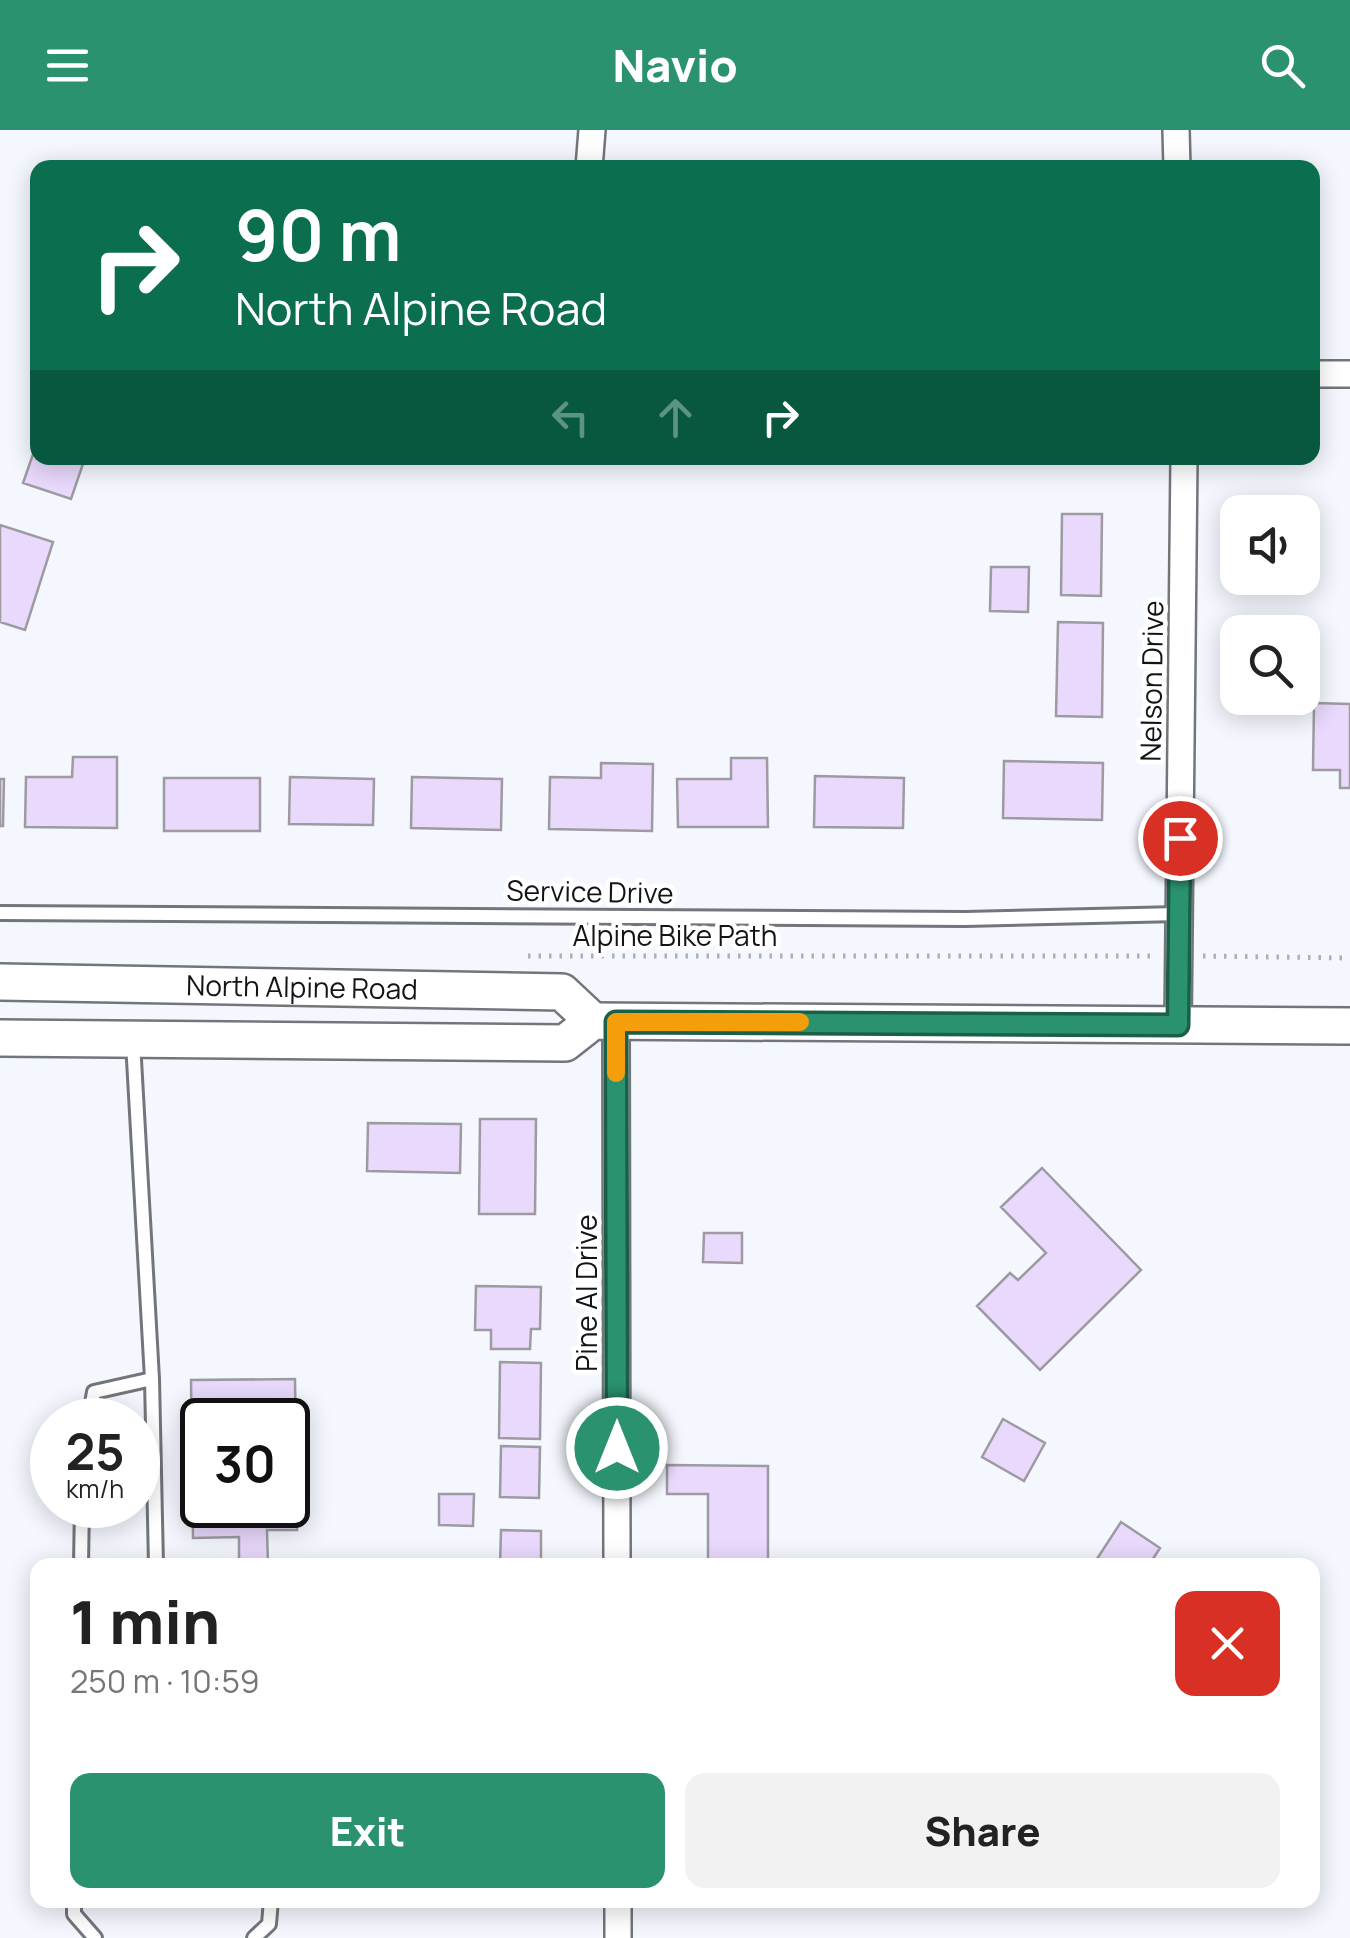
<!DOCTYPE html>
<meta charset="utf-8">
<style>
:root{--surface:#fff;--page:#f2f2f2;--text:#222;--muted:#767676;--accent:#2b926f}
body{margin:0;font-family:Manrope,sans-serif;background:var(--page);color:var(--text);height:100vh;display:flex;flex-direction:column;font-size:38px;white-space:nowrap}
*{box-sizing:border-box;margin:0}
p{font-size:32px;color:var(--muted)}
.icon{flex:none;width:55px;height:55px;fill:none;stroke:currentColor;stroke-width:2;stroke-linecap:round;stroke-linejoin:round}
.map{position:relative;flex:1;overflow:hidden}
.side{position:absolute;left:30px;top:1428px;width:1290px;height:350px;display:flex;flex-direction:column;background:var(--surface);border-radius:20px;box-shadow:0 5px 25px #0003}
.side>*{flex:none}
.guide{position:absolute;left:30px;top:30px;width:1290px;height:305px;border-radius:20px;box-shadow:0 5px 25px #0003;background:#0b6e4f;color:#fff;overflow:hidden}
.fabs{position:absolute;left:1220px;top:365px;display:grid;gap:20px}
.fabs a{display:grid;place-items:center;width:100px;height:100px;border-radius:20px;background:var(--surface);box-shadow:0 5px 25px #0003;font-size:50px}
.speed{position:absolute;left:30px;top:1268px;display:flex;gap:20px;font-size:50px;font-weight:700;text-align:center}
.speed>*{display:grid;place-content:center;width:130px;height:130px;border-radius:50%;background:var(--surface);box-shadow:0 5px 25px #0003;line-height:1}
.speed small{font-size:25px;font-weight:400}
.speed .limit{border:5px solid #111;border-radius:15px;background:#fff;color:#111}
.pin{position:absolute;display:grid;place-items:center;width:85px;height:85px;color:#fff;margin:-42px;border:5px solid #fff;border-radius:50%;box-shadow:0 2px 10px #0007}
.me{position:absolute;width:110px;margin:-55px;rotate:0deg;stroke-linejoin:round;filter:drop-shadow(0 0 8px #0008)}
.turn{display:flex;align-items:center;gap:35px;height:210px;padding:0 40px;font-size:45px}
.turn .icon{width:130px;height:130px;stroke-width:2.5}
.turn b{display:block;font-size:70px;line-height:85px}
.lanes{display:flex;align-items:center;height:95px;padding:0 40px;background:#0003;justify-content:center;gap:50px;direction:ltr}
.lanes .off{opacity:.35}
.round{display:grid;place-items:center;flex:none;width:105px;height:105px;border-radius:20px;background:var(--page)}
.summary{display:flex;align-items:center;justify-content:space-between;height:170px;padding:0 40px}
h1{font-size:60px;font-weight:800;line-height:75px}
.action{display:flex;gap:20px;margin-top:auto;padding:20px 40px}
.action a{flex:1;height:115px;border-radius:20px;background:var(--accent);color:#fff;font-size:40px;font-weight:800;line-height:115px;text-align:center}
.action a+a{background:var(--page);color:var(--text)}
header{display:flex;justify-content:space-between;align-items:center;height:130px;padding:0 40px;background:var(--accent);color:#fff;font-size:45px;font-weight:800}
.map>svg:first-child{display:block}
.building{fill:#e9d9fc;stroke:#9d9ba0;stroke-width:2.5;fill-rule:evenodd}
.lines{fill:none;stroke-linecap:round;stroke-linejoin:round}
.service-casing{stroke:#72767b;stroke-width:18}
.minor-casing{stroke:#72767b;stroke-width:30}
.secondary-casing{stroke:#72767b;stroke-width:40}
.path{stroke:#acafb4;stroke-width:5;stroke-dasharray:2.5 8;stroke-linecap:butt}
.service{stroke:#fff;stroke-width:12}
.minor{stroke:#fff;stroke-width:25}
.secondary{stroke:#fff;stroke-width:35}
.route-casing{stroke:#1c5f48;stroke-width:25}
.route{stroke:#2b926f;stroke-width:18}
.slow{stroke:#f59e0b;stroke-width:18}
.labels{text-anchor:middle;stroke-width:9;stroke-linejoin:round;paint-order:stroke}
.street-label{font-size:28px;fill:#131416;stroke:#fff}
</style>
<header><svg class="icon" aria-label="menu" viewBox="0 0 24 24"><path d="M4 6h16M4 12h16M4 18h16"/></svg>Navio<svg class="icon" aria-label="search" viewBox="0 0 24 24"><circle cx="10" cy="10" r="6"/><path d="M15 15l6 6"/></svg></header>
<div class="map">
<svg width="1350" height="1808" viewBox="0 0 1350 1808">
<rect width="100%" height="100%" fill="#f4f8fe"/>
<path class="building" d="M38,310V328H85L71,369L23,353Z
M1062,384H1102L1101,466L1061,465Z
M0,395L53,412L25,500L0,492Z
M991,437H1029L1028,482L990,481Z
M1058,492L1103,493L1102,587L1056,586Z
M1314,573L1350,574V658H1340V640H1313Z
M73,627H117V698L25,697L26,647H72Z
M731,628H767L768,697H678L677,649H731Z
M1004,631L1103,633L1102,690L1003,688Z
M601,633L653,634L652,701L549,699L550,647L601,648Z
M815,646L904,648L903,698L814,697Z
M290,647L374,649L373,695L289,694Z
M412,647L502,649L501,700L411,698Z
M164,648H260V701H164Z
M0,649H4L3,696H0Z
M480,989H536L535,1084H479Z
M368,993L461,994L460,1043L367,1041Z
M1042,1038L1141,1140L1040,1240L977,1176L1010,1143L1018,1150L1046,1123L1001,1077Z
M704,1103H742V1133L703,1132Z
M476,1156L541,1157L540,1199H531L530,1219H491V1200H475Z
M500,1232L541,1233L540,1309L499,1308Z
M295,1249L297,1400H267L268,1435H200V1431H239V1407L193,1408L191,1250ZM202,1290H288V1375H202Z
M1003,1289L1045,1313L1024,1351L982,1327Z
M501,1316L540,1317L539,1368L500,1367Z
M667,1335L768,1336V1435H708V1364H667Z
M439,1364H474L473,1396L439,1395Z
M1121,1392L1160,1418L1149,1435H1093Z
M501,1400L541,1401V1435H500Z"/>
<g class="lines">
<defs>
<path id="service" d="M0,783L965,789L1179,784
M152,1249L156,1435
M89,1290L94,1262L152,1249L133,912
M81,1435L82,1375
M74,1770V1784L95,1808
M254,1808L269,1794L271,1770"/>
<path id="minor" d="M1176,0L1177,38
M589,38L592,0
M1312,244H1350
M616,891L617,1435
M1178,895L1184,328
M618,1770V1808"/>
<g id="secondary">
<path id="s1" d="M0,852L562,862L593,891"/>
<path d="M0,908L565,913L593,891L1350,896"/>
</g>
</defs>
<use href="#service" class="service-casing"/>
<use href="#minor" class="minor-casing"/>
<use href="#secondary" class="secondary-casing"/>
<path class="path" d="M528,826H1152
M1203,826L1350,828"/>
<use href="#service" class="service"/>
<use href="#minor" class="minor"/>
<use href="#secondary" class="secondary"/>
</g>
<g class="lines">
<defs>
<path id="route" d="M617,1318L616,892L1178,895L1180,708"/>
</defs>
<use href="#route" class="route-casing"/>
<use href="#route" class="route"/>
<path class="slow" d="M616,943V892H800"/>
</g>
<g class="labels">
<g class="street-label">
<text transform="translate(1152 551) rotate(-89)" y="10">Nelson Drive</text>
<text transform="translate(590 762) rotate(1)" y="10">Service Drive</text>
<text x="675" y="816">Alpine Bike Path</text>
<text dy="10" stroke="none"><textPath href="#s1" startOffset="302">North Alpine Road</textPath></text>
<text transform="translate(587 1163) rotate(-90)" y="10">Pine Al Drive</text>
</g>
</g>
</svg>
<div class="fabs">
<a><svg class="icon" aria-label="sound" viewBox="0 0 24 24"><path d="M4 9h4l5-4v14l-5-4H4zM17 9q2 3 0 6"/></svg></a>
<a><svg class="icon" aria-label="search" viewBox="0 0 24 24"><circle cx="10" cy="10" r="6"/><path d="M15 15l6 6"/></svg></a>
</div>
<div class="speed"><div>25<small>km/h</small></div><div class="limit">30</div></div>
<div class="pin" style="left:1180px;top:708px;background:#d93025"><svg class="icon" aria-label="arrive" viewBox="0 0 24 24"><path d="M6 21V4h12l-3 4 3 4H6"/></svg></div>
<svg class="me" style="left:617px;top:1318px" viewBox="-20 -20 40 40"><circle r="17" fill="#2b926f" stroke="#fff" stroke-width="3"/><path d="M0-11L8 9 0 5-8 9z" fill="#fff"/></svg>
<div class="guide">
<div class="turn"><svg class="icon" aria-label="right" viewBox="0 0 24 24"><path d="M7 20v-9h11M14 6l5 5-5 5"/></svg><div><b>90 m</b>North Alpine Road</div></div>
<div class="lanes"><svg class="icon off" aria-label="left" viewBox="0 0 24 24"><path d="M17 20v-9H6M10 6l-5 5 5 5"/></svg><svg class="icon off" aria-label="ahead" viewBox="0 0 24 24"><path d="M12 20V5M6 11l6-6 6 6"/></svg><svg class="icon" aria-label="right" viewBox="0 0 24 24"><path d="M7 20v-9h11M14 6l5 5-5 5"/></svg></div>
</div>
<section class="side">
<div class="summary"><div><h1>1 min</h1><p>250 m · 10:59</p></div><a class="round" style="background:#d93025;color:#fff"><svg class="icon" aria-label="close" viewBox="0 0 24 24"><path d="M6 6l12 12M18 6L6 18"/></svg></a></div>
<div class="action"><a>Exit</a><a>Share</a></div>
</section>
</div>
